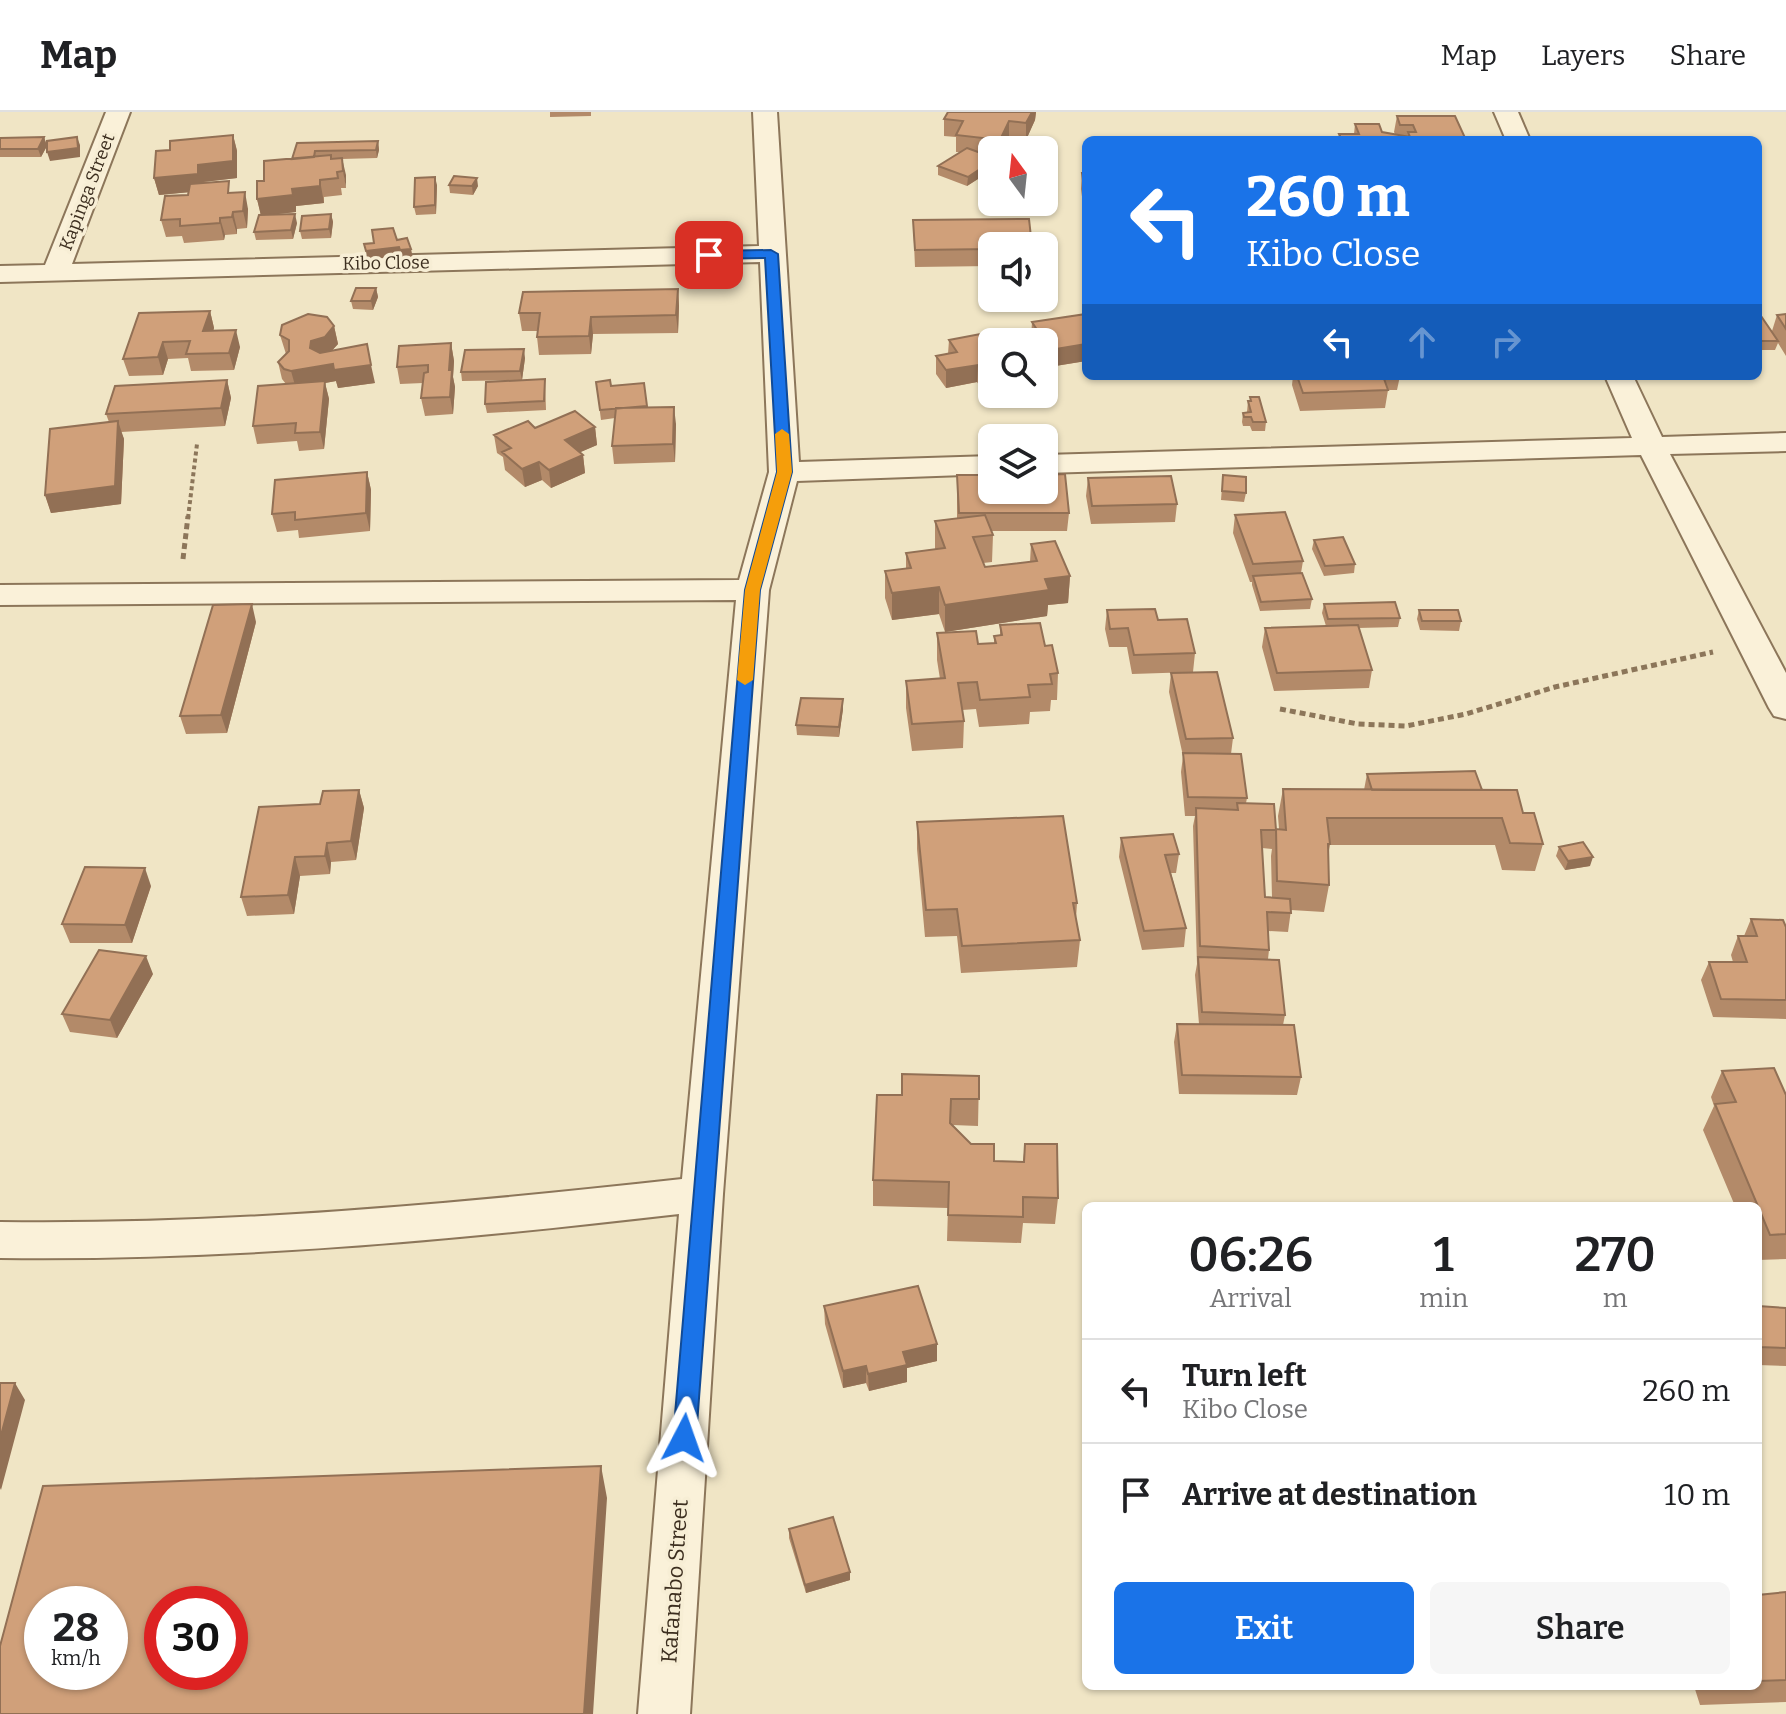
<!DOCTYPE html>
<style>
:root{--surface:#fff;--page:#f6f6f6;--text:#202124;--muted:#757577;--line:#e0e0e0;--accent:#1a73e8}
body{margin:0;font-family:Bitter,serif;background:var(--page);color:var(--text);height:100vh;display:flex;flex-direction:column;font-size:30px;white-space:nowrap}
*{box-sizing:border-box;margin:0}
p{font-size:26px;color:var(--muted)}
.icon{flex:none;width:44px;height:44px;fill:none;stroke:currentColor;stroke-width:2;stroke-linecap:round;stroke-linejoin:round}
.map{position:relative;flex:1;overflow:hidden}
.details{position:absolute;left:1082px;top:1090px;width:680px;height:488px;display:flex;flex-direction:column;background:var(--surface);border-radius:12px;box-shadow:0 2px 6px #0004}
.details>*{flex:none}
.banner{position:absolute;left:1082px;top:24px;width:680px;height:244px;border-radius:12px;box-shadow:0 2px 6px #0004;background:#1a73e8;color:#fff;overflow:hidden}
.needle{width:52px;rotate:345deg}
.tools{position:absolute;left:978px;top:24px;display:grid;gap:16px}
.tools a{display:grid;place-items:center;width:80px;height:80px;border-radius:12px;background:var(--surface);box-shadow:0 2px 6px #0004;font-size:40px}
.speed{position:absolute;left:24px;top:1474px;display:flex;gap:16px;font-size:40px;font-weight:700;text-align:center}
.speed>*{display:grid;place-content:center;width:104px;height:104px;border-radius:50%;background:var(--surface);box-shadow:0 2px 6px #0004;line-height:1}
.speed small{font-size:20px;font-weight:400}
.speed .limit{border:12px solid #d22;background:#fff;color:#111}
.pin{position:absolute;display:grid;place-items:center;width:68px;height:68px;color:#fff;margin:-34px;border-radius:16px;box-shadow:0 4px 12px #0006}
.me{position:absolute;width:88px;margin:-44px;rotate:4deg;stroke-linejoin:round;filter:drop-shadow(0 0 6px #0008)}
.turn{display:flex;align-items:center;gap:28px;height:168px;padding:0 32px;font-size:36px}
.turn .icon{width:104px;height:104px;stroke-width:2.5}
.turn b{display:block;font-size:56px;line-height:68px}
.lanes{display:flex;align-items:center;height:76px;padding:0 32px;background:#0003;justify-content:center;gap:40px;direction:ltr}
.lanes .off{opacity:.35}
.eta{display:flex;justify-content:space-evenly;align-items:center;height:136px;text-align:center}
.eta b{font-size:48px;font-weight:600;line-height:56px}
.primary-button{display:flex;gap:16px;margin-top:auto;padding:16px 32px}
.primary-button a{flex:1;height:92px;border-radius:12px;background:var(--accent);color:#fff;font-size:32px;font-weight:600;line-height:92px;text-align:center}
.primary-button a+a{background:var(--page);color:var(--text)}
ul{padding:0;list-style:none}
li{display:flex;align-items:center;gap:24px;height:104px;padding:0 32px;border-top:2px solid var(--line)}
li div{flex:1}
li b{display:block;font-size:30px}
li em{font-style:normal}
header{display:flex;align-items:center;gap:48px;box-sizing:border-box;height:112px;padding:0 40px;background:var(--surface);border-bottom:2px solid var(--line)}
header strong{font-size:38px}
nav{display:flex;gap:44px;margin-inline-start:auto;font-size:28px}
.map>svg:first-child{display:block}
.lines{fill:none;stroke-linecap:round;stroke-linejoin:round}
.minor-casing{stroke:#8c765a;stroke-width:4}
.path-far1{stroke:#8c765a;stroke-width:4;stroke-dasharray:4 3;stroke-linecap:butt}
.path{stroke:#8c765a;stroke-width:5;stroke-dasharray:6 4;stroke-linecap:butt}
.minor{fill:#faf1d9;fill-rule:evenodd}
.wall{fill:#b38a69;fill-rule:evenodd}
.shaded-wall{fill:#927055}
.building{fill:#d0a07a;stroke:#927055;stroke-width:2;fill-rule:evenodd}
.route{fill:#1a73e8;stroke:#114b97;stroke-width:2}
.slow{fill:#f59e0b}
.labels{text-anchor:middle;stroke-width:7;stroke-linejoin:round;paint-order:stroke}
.far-street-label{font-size:18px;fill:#3c2e1f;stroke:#f7eed5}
.street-label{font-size:22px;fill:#3c2e1f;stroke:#f7eed5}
</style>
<header>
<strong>Map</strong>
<nav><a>Map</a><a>Layers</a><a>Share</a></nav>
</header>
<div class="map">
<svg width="1786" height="1602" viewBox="0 0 1786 1602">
<rect width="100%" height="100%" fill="#f0e5c5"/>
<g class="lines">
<defs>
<path id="minor" d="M106,0H130L72,152L759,134L753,0H777L799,350L992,344V362L797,369L769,478L723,1082L690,1602H638L679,1102C455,1128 226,1149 0,1146V1110C227,1113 456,1092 682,1067L736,488L0,493V473L739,468L769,360L760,150L0,170V154L45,153Z
M1494,0H1518L1530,28H1506Z
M1605,264H1633L1662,325L1786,321V339L1670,342L1786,561V607L1774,604L1769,596L1641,343L1044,361V343L1632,326Z"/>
</defs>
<use href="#minor" class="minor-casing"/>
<path class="path-far1" d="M188,406L197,332"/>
<path class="path" d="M183,447L188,404
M1280,597L1358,612L1406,614L1466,602L1555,575L1713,540"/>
<use href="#minor" class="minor"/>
</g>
<path class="wall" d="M550,0H591V4L550,5Z
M948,0H1036L1035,8L1026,28L1009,25L1002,38H992V44L986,43L992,45V58L967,74L938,63V54L960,40H956V25L944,24V7Z
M1397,4L1466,28H1338L1339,22H1354L1355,12L1382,20L1395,22L1394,20Z
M233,23L237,39V66L203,70L202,71L232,81L248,97L247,116L237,117V122L225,123L224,128L184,131L182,124L166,125L161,108L188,83L189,80L159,83L154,66L170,38Z
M44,25L47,34L41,45H0V26Z
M378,29L379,38L377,46L342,47L346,76H341L342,83L324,85V91L296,94V100L267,103L297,111L293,127L256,128L254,120L261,103L257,87L292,47L297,31Z
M1082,61H1086V100H1084L1081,77Z
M437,73L436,102L416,103L414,95Z
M449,73L478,74L473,83L450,81Z
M331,102L333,110L331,126L302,127L300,119Z
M913,108L992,134V154L915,155Z
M376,176L378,185L373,198L353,197L351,189Z
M678,177L679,194L678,221L593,222L591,242L539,243L537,225L538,219H522L519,201Z
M210,199L214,216L213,219L240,235L234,258L191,259L188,246L168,247L163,263L129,264L123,247Z
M1086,202V249L1049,255L1044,248V230H992L983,279L977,270L946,276L936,262V244L948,242L949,228L1000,223L1031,226L1032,210Z
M1786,202V244L1778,231L1775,238H1758V204L1772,219L1777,203Z
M334,214L338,232L332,238L375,271L338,276L336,269L325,271L329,287L324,337L299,339L297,329L257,332L253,314L286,272L282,267L278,250L286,242L280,223Z
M451,231L454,249L453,265L455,275L453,302L425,304L421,286L423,271L400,272L397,255Z
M525,246L522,268L462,269L461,260Z
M1200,264H1237L1200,265Z
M1293,264H1400L1397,278H1388L1385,296L1300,299L1292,273Z
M545,267L546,298L487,301L485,292Z
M227,268L231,286L225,314L121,320L124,327L121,392L51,401L45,383L109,310L106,302Z
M596,270L611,274L644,271L647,295L676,312L675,350L614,352L612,334L615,306L601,308Z
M1250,285L1266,310L1265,319H1252L1250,314H1243L1242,310L1243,301L1247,300L1248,289H1250Z
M595,315L597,333L580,340L583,343L585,361L551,376L542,368L525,375L505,358L503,345L497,341L494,323L535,316Z
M367,360L371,378L370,419L299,426L298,418L277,420L272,402Z
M957,363L1069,401L1067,419H991L993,423L992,450L983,451L985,455L1030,450L1031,432L1070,464L1068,491L1048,493L1047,504L945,520L939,502L892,508L885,486V459L906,457V441L935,437V409L957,406Z
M1223,363L1246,381L1244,390L1221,388Z
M1088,366L1177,392L1175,410L1091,412L1086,384Z
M1235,403L1303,449L1301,461L1312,487L1310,497L1260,499L1252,473V470H1250L1233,421Z
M1314,428L1355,452L1354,461L1324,464L1312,437Z
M1324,492L1400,506L1398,515L1358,516L1372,558L1369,576L1274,579L1262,535L1265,516L1326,514L1322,501Z
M1107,498L1158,508L1195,541L1193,560L1132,562L1127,535H1109L1105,517Z
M1419,498L1461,509L1459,519L1420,518L1417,507Z
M256,510L227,621L186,622L180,604Z
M1000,513L1045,534L1058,561L1057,588H1051L1050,599L1030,600L1029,612L979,615L976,597L962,598L964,609L963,636L912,639L906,596V569L940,567L937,548V521L978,532L994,531V524L1000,523Z
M1171,561L1233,626L1231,642L1247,686L1246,691L1276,717H1279L1278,704L1283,677L1364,678L1367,662L1482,678L1523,701L1543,732L1535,759L1502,758L1495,733H1330L1328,743L1329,773L1324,800L1291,798L1288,820L1268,819L1269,838L1268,847L1285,903L1283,913L1301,965L1297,983L1179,982L1174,930L1177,912H1199L1195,863L1197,852L1193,714L1195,704H1185L1181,660L1183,644L1169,580ZM1262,736L1272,737L1271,744L1272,786L1265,785Z
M843,597L839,625L797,623L796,613Z
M359,678L364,696L356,748L331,750L330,762L300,764L294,802L247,804L241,785L320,692Z
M917,710L1077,791L1076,807L1080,828L1077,855L961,861L957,824L925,825L917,737Z
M1121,726L1179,742L1176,761H1171L1186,816L1184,835L1142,838L1119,745Z
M1559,735L1590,754L1565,758L1556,744Z
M151,774L132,831H70L62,812Z
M1751,807L1786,815V907L1713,905L1701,868L1709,850H1733L1731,843L1738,824H1744Z
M153,862L117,926L70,920L62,902Z
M1722,959L1786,983V1147L1758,1148V1094H1735L1703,1018L1714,994L1711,985Z
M979,964L978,1014L953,1013L971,1032L994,1049L1023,1050L1025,1032L1058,1086L1055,1112L1023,1111L1021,1131L947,1129L948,1096L873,1094V1068L902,983Z
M824,1194L937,1249L907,1256V1270L869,1279L866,1271L843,1276L825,1212Z
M1758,1194L1786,1196V1254L1758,1253Z
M789,1417L850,1468L806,1481L789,1426Z
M1786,1480V1590L1700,1593L1694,1574H1758V1483Z"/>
<path class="shaded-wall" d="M1032,0H1036L1035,8L1026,28V11Z
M1009,9V25L1002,38H999L1000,28Z
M233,23L237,39V66L203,70L202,79L159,83L154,66L198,53Z
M44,25L47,34L41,45L38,37Z
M77,25L80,33V45L50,49L47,40Z
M378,29L379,38L377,46L376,38Z
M342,46L346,63V76L343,59Z
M992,49V58L967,74L968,65Z
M435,65L437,73L436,102L435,93Z
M477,66L478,74L473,83L472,74Z
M320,68L324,91L296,94V100L261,104L257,87Z
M245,80L248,97L247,116L243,99Z
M233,100L237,117V122L232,105Z
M295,102L297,111L293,127L291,118Z
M331,102L333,110L331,126L329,117Z
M220,106L225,123L224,128L220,111Z
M399,135L401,144L367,148L366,139Z
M411,137L413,146L402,147L400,138Z
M376,176L378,185L373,198L371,189Z
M678,177L679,194L678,221L676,203Z
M210,199L214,216L208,236L203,219Z
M591,205L593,222L591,242L589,224Z
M334,214L338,232L329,242L315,247L310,236L311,229Z
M236,218L240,235L234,258L229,241Z
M163,230L168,247L163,263L158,245Z
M451,231L454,249L453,265L455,275L453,302L450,285L449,258Z
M1086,232V249L1049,255L1050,238Z
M524,237L525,246L522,268L520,259Z
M333,252L371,253L375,271L338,276L336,269L325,271L329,287L324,337L320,320L296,277L291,259Z
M978,253L977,270L946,276V258Z
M992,259V277L983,279V261Z
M227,268L231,286L225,314L221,296Z
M674,295L676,312L675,350L673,332Z
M118,309L124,327L121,392L51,401L45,383Z
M595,315L597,333L567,346L565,328Z
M583,343L585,361L551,376L549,358Z
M539,350L542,368L525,375L522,357Z
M367,360L371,378L370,419L366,401Z
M1070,464L1068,491L1048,493L1047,504L945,520V493L1045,467Z
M939,475V502L892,508V481Z
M252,492L256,510L227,621L221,603Z
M843,587V597L839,625V615Z
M359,678L364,696L356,748L351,729Z
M327,731L331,750L330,762L325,744Z
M295,745L300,764L294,802L288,783Z
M1593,745L1590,754L1565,758L1568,749Z
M145,756L151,774L132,831L125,813Z
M146,844L153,862L117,926L110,908Z
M937,1232V1249L907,1256V1270L869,1279L868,1262L903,1240Z
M866,1254V1271L843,1276V1259Z
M15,1271L25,1288L1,1378L0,1376V1327Z
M601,1354L607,1386L593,1602H584Z
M850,1460V1468L806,1481L805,1473Z"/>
<path class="building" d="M948,0H1032L1026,11L1009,9L1000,28L956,23L963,9L944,7Z
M1397,4H1455L1466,28H1342L1339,22H1359L1355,12H1379L1382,20L1410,25L1408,20H1416L1413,13H1400Z
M233,23V49L198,53V62L154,66L156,39L170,38V29Z
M44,25L38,37H0V26Z
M77,25L78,36L47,40V29Z
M1178,27H1210V28H1178Z
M378,29L376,38L315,39L314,45L292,47L297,31Z
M967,36L992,45V49L968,65L938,54Z
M331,43V47L342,46L343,59L337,60L338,66L320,68V74L292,77L293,83L257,87V69H264V49Z
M1082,61H1086V84H1085Z
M454,64L477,66L472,74L449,73Z
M435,65V93L414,95L415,66Z
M229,69L228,81L245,80L243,99L233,100L232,105L220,106V111L180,114V107L161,108L165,84L188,83L190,72Z
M295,102L291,118L254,120L259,103Z
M331,102L329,117L300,119L302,104Z
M1029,107L1032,134H992V137L915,138L913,108Z
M393,116L397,128L407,126L411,137L400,138L399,135L366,139L364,132L374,131L372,118Z
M356,176H376L371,189H351Z
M678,177L676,203L591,205L589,224L537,225L540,201H519L523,180Z
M210,199L203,219L236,218L229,241L186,242L190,229L163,230L158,245L123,247L139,201Z
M308,202L327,205L334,214L325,225L311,229L310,236L320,241L367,232L371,253L334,258L333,252L291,259L284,257L278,250L289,239V228L280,223L282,213Z
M1086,202V232L1050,238L1032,210Z
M1786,202V217L1777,203Z
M1758,204H1761L1778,229H1758Z
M1025,218L1034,230H992V259L983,261L978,253L946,258L936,244L957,240L949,228L996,219L1000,223Z
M451,231L449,258H452L450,285L421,286L424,261L428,260V253L397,255L399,234Z
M524,237L520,259L461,260L465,238Z
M1297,264H1383L1388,278L1303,281Z
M545,267L544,289L485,292L486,270Z
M227,268L221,296L106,302L115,274Z
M610,268L611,274L644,271L647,294L600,298L596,270Z
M325,269L320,320L295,321L296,311L253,314L258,274Z
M1250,285H1259L1266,310H1253L1251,305H1244L1243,301L1251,300L1248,289H1251Z
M674,295L673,332L612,334L616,296Z
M575,299L595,315L565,328L583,343L549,358L539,350L522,357L502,340L511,336L494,323L528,309L535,316Z
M118,309L115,374L45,383L50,317Z
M367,360L366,401L295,408V400L272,402L275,368Z
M1065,362L1069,401H959L957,363H992V378H1044V363Z
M1223,363L1246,365V381L1222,379Z
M1171,364L1177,392L1092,394L1088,366Z
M1285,400L1303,449L1253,452L1235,403Z
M985,403L993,423L973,425L985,455L1037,449L1031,432L1055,429L1070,464L1045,467L1049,478L945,493L939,475L892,481L885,459L911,456L906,441L945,436L935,409Z
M1343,425L1355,452L1325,454L1314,428Z
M1302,461L1312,487L1261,490L1253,464Z
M1395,490L1400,506L1328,507L1324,492Z
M252,492L221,603L180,604L213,493Z
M1155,497L1158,508L1187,507L1195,541L1134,543L1128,516L1110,517L1107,498Z
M1419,498H1458L1461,509H1422Z
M1040,511L1045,534L1052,533L1058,561L1050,562L1052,572L1028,573L1030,585L980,588L977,570L958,571L964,609L912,612L906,569L945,566L937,521L976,519L978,532L996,531L994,524L1002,523L1000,513Z
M1358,513L1372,558L1277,561L1265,516Z
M1217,560L1233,626L1186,627L1171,561Z
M801,586L843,587L839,615L796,613Z
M1183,641L1241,642L1247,686L1188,685Z
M1475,659L1482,678H1372L1367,662Z
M1283,677L1517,678L1523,701H1534L1543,732L1510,731L1502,706H1327L1330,732H1328L1329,773L1277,769L1276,717L1286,718Z
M359,678L351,729L327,731L325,744L295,745L288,783L241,785L259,695L320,692L323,679Z
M1237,691L1274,692L1276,718V717V718H1261L1265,785L1290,787L1291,801L1267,800L1269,838L1200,834L1196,696L1238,698Z
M1063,704L1077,791H1073L1080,828L962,834L957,797L926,798L917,710Z
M1173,722L1179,742L1165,743L1186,816L1144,819L1121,726Z
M1583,730L1593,745L1568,749L1559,735Z
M85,755L145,756L125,813L62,812Z
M1751,807L1783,808L1786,815V888L1721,887L1709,850H1747L1738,824H1757Z
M99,838L146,844L110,908L62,902Z
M1198,845L1279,848L1285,903L1202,900Z
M1177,912L1294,913L1301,965L1182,963Z
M1774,956L1786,983V1122L1770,1123L1715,992L1736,990L1722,959Z
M902,962L979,964V987H951L950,1011L971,1032H994V1049L1024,1050L1025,1032H1057L1058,1086L1023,1085V1105L948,1103L949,1070L873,1068L877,983H902Z
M918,1174L937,1232L903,1240L907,1253L868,1262L866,1254L843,1259L824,1194Z
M1758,1194L1786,1196V1236L1758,1235Z
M0,1271H15L0,1327Z
M601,1354L584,1602H0V1534L43,1374ZM42,1492H110V1560H42ZM162,1492H230V1560H162Z
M833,1405L850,1460L805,1473L789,1417Z
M1786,1480V1568L1758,1569V1483Z"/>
<path class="route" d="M771,138L778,142L792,360L760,478L696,1326L692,1334L684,1336L676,1334L673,1326L745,478L777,360L765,146L709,147L703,143L709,139Z"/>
<path class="slow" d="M782,317L789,322L792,360L760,478L753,568L745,573L737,568L745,478L777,360L775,322Z"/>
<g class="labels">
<g class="far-street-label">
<text transform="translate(87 80) rotate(-69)" y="6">Kapinga Street</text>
<text transform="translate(386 151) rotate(-1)" y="6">Kibo Close</text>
</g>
<g class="street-label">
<text transform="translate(674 1469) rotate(-86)" y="8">Kafanabo Street</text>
</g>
</g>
</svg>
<div class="tools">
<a><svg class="needle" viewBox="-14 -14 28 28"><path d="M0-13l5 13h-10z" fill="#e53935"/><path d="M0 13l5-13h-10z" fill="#757577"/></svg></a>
<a><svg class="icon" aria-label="sound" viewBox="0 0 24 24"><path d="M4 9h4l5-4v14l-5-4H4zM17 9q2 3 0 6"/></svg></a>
<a><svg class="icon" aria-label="search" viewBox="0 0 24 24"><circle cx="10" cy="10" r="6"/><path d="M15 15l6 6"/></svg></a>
<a><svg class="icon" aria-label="layers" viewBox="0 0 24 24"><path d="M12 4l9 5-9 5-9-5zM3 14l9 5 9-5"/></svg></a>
</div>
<div class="speed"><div>28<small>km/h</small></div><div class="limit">30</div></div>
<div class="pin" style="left:709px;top:143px;background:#d93025"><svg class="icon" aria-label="arrive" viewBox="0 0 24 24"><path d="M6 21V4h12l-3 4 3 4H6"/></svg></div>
<svg class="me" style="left:684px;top:1326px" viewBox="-20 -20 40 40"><path d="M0-17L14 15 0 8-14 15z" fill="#1a73e8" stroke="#fff" stroke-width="4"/></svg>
<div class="banner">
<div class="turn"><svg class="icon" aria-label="left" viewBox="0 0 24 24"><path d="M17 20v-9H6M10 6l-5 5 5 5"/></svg><div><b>260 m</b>Kibo Close</div></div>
<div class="lanes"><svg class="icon" aria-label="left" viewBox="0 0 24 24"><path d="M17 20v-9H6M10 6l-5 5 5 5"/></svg><svg class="icon off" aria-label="ahead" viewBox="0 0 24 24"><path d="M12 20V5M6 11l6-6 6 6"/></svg><svg class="icon off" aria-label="right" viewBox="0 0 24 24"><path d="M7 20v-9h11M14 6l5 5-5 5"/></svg></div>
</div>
<section class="details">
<div class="eta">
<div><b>06:26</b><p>Arrival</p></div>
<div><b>1</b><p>min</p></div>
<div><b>270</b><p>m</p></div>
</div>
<ul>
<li><svg class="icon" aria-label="left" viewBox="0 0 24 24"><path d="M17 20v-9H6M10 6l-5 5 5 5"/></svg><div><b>Turn left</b><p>Kibo Close</p></div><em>260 m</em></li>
<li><svg class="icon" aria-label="arrive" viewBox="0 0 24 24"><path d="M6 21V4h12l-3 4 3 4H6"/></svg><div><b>Arrive at destination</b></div><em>10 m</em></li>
</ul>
<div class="primary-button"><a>Exit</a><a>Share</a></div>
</section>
</div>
